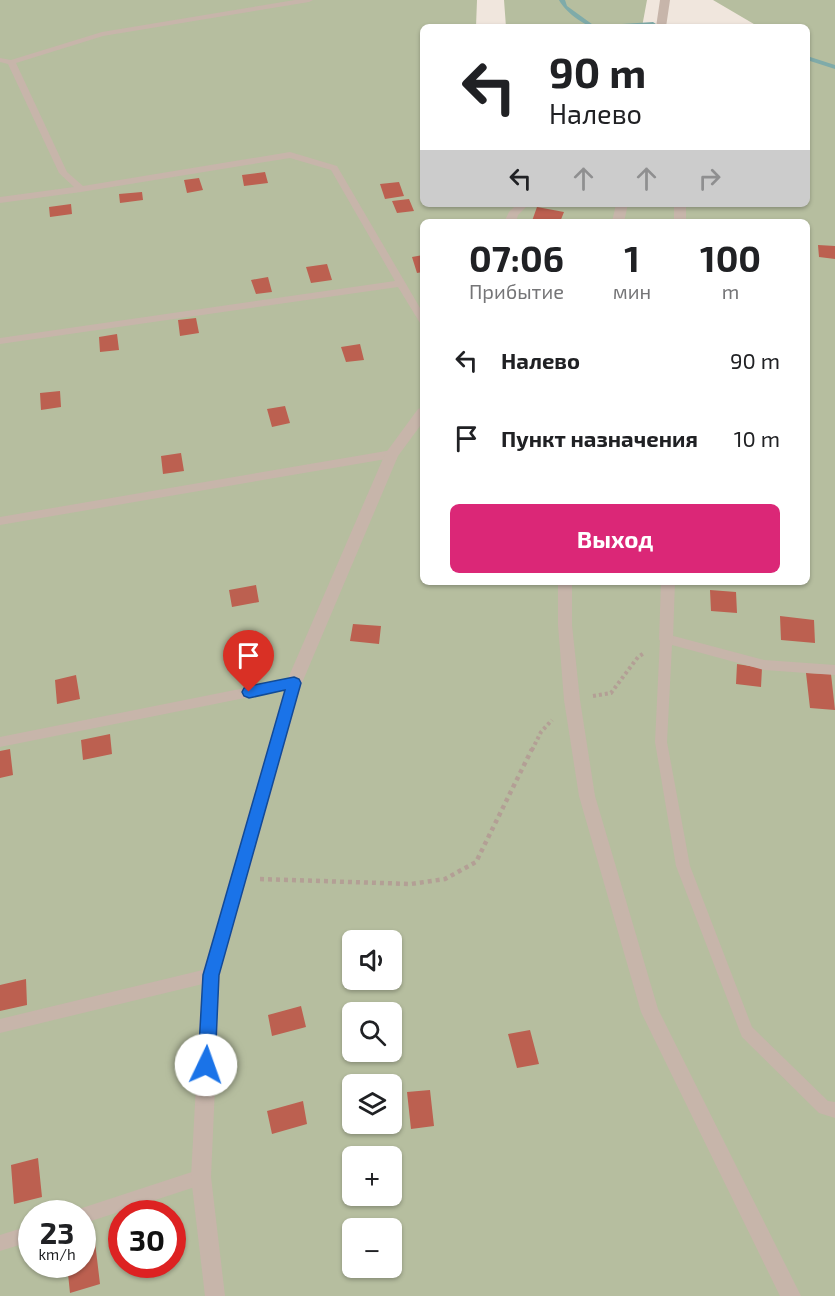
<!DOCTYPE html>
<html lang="ru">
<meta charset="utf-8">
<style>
:root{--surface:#fff;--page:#f2f2f2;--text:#202124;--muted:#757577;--accent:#db2777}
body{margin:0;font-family:"Exo 2",sans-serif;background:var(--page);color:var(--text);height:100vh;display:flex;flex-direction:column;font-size:22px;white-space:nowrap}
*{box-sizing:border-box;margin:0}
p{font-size:20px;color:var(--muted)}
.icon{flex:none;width:33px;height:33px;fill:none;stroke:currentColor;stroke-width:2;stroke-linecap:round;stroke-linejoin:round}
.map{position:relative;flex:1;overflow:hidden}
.drawer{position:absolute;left:420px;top:219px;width:390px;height:366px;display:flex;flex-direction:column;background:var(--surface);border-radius:9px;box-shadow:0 2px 4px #0004}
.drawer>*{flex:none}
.hud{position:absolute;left:420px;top:24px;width:390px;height:183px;border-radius:9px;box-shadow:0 2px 4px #0004;background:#fff;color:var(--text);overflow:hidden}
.controls{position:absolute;left:342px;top:930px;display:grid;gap:12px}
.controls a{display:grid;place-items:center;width:60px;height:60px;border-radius:9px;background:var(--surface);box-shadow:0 2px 4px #0004;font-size:30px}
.speed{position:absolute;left:18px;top:1200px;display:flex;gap:12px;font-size:30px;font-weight:700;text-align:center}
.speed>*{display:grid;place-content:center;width:78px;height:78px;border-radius:50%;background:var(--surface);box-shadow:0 2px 4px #0004;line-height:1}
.speed small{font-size:15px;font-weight:400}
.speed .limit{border:9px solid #d22;background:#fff;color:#111}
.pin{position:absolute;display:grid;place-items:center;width:51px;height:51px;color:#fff;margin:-62px -26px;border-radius:50% 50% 50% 0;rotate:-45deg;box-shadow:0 0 6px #0007}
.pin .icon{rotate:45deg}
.me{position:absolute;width:66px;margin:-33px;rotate:3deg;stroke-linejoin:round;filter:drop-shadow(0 0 4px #0008)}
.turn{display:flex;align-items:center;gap:21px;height:126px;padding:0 30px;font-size:27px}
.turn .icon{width:78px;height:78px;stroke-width:2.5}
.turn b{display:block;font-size:42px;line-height:51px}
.lanes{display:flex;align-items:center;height:57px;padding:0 30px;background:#0003;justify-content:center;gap:30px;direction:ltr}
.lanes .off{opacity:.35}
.eta{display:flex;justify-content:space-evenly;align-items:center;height:102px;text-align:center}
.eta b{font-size:36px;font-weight:700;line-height:42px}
.cta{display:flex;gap:12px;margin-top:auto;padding:12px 30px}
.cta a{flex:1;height:69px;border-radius:9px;background:var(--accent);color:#fff;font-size:24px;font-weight:700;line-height:69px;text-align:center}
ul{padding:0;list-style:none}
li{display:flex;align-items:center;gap:18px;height:78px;padding:0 30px}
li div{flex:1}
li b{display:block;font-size:22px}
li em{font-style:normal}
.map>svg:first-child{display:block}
.green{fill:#b6be9f;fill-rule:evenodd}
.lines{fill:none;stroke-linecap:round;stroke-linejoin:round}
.stream{fill:#7faba9;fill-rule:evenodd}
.building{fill:#bc6050}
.path-far1{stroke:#b39f95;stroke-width:4;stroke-dasharray:3 3;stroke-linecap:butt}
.path{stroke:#b39f95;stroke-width:4.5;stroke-dasharray:4 4;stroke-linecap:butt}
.service{fill:#c7b5aa;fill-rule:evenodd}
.minor{fill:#c7b5aa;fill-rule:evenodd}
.route{fill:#1a73e8;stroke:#114b97;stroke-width:1.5}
</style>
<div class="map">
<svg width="835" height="1296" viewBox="0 0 835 1296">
<rect width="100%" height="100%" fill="#f0e6dd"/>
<path class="green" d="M0,0H477L476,27H423V204H807V27H759L713,0H835V1296H0ZM423,222H807V582H423ZM352,940H392V980H352ZM352,1012H392V1052H352ZM352,1084H392V1124H352ZM352,1156H392V1196H352ZM32,1214H82V1264H32ZM122,1214H172V1264H122ZM352,1228H392V1268H352Z
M504,0H647L642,27H506Z"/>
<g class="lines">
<path class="stream" d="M559,0H565L567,6L596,27C584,27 564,10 559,0Z
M653,22L656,24L655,25L604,27L607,25Z
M807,56L835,65V69L807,60Z"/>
</g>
<path class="building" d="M265,172L268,183L244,186L242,175Z
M199,178L203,190L187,193L184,180Z
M399,182L404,196L385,199L380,184Z
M142,192L143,200L120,203L119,194Z
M409,199L414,211L397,213L392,201Z
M71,204L72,214L50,217L49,207Z
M537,207L564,212L560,222L532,221Z
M818,245L835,246V259L819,257Z
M423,255V272L417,273L412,257Z
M327,264L332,280L311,283L306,267Z
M268,277L272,292L256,294L251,280Z
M196,318L199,333L180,336L178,320Z
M117,334L119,350L100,352L99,337Z
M360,344L364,360L346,362L341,347Z
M60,391L61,407L41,410L40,393Z
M285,406L290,423L272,427L267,409Z
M181,453L184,471L163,474L161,456Z
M256,585L259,602L232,607L229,590Z
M710,590L736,592L737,613L711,611Z
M780,616L814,620L815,643L781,640Z
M353,624L381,626L379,644L350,641Z
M737,664L762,668L761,687L736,684Z
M806,673L831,674L835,710L810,708Z
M76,675L80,699L57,704L55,680Z
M110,734L112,754L83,760L81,740Z
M10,749L13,775L0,778V751Z
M26,979L27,1005L0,1011V985Z
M301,1006L306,1027L272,1036L268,1015Z
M530,1030L539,1064L517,1068L508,1034Z
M430,1090L434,1126L411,1129L407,1092Z
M303,1101L307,1124L272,1134L267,1111Z
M38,1158L42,1197L14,1204L11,1165Z
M95,1242L100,1284L70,1293L67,1264H82V1246Z"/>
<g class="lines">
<path class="path-far1" d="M593,696L611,693L638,657L644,653
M532,750L541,732L552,720"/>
<path class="path" d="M260,879L411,884L445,879L476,862L532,749"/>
<path class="service" d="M295,0H313L309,2L103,36L16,63L67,172L83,186L290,152L337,166L423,313V324L420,323L398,287L0,344V338L395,281L331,170L290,158L81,192L0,203V197L74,187L59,173L8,64L0,62V58L11,60L102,32Z
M392,450L397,454L392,458L0,525V517Z
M666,634L764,660L835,665V675L764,670L672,645L667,742L690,866L752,1027L828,1101L835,1102V1118L819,1113L742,1037L676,866L655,742L660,639L662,636Z
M294,678L298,679L300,683L298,687L294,688L0,747V737Z
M211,968L216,970L218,975L216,980L211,982L0,1033V1019Z
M201,1169L207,1171L209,1177L207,1183L201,1185L82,1224V1214H75L76,1210L82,1208Z
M32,1225V1241L0,1251V1235Z"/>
<path class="minor" d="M660,0H670L666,27H656Z
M517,204H529L518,215L516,222H504L509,212Z
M616,204H628L624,222H612Z
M674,204H686V222H674Z
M423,407V422L398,456L302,683L220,975L211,1177L225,1296H205L191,1177L202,975L286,683L385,454L418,409Z
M558,582H572V625L580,700L595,796L658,1009L801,1296H780L641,1012L579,796L564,700L558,625Z
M661,582H675L673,639L671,643H661L659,639Z"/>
</g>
<path class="route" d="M294,677L299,679L301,683L219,975L215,1065L212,1071L206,1073L200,1071L198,1065L203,975L285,690L249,698L244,696L242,692L244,688L249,686Z"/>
</svg>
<div class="controls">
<a><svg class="icon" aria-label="sound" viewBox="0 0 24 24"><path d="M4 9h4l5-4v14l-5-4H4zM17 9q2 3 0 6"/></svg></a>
<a><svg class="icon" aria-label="search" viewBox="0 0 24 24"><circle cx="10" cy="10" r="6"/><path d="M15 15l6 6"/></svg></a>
<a><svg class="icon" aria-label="layers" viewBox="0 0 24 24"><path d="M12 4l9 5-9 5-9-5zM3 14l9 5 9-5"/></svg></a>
<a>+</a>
<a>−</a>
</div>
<div class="speed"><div>23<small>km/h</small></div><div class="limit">30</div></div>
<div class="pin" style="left:249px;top:692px;background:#d93025"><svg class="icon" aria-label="arrive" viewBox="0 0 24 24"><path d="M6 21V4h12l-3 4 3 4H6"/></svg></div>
<svg class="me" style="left:206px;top:1065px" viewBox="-20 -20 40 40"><circle r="19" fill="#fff"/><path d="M0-13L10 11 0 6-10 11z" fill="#1a73e8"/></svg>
<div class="hud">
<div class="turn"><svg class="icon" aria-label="left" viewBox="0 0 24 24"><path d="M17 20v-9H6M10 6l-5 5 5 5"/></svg><div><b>90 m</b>Налево</div></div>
<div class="lanes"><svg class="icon" aria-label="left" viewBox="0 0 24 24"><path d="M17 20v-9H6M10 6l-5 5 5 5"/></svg><svg class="icon off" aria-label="ahead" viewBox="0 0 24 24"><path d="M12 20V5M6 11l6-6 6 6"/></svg><svg class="icon off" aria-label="ahead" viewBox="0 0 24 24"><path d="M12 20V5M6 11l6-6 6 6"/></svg><svg class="icon off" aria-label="right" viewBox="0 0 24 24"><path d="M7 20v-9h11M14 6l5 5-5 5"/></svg></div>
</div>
<section class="drawer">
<div class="eta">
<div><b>07:06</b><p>Прибытие</p></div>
<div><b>1</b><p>мин</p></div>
<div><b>100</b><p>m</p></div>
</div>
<ul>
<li><svg class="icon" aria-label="left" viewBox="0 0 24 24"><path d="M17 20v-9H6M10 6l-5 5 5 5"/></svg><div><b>Налево</b></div><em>90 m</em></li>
<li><svg class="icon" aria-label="arrive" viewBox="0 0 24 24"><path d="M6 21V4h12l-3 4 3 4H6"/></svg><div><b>Пункт назначения</b></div><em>10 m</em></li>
</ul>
<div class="cta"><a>Выход</a></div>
</section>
</div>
